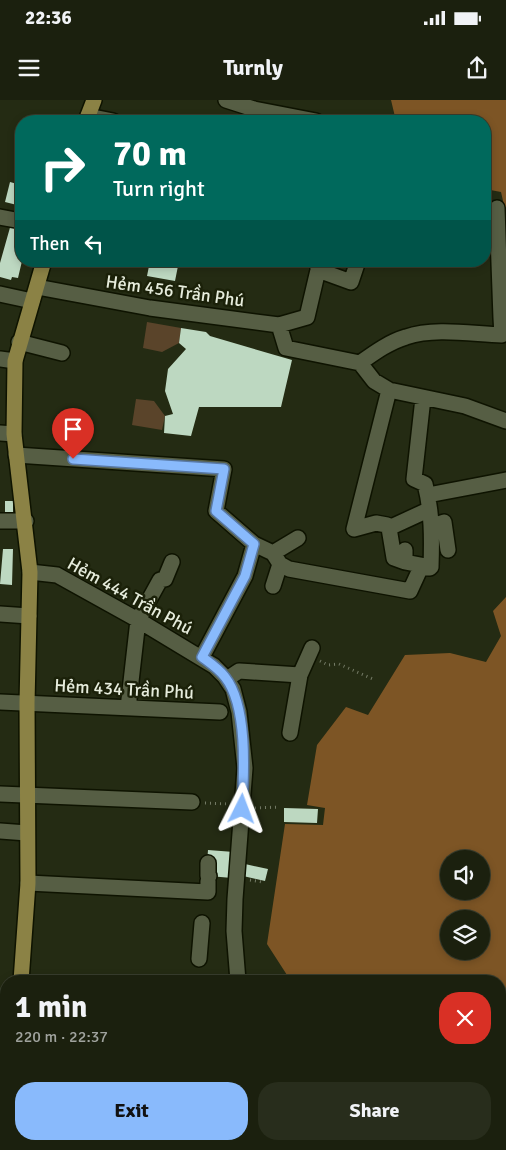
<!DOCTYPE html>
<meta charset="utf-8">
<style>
:root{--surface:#1b200e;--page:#282d1c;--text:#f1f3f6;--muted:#a0a39e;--line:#393e2e;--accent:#89bafc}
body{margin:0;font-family:Signika,sans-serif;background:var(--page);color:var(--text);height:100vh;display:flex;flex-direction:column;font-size:19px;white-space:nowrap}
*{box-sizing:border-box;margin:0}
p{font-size:16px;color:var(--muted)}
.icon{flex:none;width:28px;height:28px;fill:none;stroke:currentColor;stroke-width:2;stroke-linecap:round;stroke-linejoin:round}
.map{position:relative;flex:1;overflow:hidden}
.side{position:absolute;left:0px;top:875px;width:506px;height:175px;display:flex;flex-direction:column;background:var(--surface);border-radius:20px 20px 0 0;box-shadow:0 2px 8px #0003,0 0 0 1px var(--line)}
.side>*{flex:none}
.banner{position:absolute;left:15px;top:15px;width:476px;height:152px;border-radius:20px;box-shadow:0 2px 8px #0003,0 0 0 1px var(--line);background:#00695c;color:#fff;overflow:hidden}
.controls{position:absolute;left:440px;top:750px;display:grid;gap:10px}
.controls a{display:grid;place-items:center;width:50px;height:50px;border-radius:50%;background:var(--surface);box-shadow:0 2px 8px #0003,0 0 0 1px var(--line);font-size:25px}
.pin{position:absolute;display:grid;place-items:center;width:42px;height:42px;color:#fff;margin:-51px -21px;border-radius:50% 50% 50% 0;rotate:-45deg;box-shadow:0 0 5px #0007}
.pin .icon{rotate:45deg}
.me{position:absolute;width:55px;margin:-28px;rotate:3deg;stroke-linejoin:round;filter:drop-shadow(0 0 4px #0008)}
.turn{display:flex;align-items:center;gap:18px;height:105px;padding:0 15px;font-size:22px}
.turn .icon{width:65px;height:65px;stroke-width:2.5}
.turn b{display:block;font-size:35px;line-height:42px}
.then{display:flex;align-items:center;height:48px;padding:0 15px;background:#0003;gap:10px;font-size:19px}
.round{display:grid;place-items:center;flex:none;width:52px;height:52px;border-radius:20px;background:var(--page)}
.head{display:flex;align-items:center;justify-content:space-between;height:85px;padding:0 15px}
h1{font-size:30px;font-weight:700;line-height:38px}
.button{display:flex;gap:10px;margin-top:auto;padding:10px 15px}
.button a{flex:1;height:58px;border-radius:20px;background:var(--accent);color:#111;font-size:20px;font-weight:700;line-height:58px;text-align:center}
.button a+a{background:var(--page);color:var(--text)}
.status{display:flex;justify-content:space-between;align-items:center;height:35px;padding:0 25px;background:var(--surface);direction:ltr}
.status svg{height:14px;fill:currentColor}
header{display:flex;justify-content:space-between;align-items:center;height:65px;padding:0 15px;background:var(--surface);font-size:22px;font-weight:700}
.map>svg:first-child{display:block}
.green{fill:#5a442a}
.forest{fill:#7d5525;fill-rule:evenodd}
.building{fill:#bdd8c1}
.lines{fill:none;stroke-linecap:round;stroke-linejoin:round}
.minor-casing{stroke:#0e1300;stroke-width:18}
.major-casing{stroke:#0e1300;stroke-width:18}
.path{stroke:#747b66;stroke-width:3;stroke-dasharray:1 4;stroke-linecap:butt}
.minor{stroke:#565e44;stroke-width:15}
.major{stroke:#8b8245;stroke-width:15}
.route-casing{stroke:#5979a4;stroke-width:12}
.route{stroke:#89bafc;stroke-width:9}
.labels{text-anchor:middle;stroke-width:5;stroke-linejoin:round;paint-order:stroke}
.street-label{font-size:18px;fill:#e6ecdc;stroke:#1b2109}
</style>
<div class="status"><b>22:36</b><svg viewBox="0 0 49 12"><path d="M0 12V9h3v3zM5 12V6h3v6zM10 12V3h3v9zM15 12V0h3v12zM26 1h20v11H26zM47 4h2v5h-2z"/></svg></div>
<header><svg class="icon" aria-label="menu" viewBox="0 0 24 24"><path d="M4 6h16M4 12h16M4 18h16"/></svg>Turnly<svg class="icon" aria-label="share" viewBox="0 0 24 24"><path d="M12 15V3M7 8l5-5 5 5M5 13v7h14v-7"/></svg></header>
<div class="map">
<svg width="506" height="1050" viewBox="0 0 506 1050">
<rect width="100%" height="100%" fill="#242b13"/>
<path class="green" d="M147,222L181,228L179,243L162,252L143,248Z
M136,299L154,301L165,316L162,330L132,325Z"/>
<path class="forest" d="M391,0H506V114L501,92L485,89V21H396Z
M506,497V1050H311L315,1044H500V881H286L287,875L267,844L285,724L323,725L325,708L307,705L317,645L346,607L368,615L405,555L450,553L486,562L501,536L493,511ZM449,759H481V791H449ZM449,819H481V851H449Z"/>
<path class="building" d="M10,82L21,85V106L5,102Z
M11,124L21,127L22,161L18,178L12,177L11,180L0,177V163Z
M150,161H179L175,181L147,176Z
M181,228L206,232L210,236L292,260L281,307H199L191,336L164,333L165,316L173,314L165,291L168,269L186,249L179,243Z
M5,401H13V414H5Z
M3,449H13L12,485L0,484Z
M284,708L318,709L317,723L284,722Z
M208,750L234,752L232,778L209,776L207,763Z
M245,764L268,769L265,781L243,776Z
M111,1044H146L145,1050H110Z"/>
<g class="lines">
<defs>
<path id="minor" d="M226,0L254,9L316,21
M88,16L113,21
M497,108L501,218
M0,117L21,121
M318,170L351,182L358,161
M37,187L150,208L279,225L307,217L318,170V161
M0,194L32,201
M279,225L286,248L360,263L374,281L389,290L465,306L506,321
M19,242L62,253
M0,259L15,261
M360,263C374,253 389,242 406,237C435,227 472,234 502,235L501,218L506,216
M0,333L14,334
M16,355L224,369L216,411L254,444L245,476L202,557
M428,395L506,380
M0,421H26
M432,426L444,422L448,450
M389,428L387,425L376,423L354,429L389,290
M254,444L273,453L280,464L289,469L410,491L421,467L430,468
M405,450V462L431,467C432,438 432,411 425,384L414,379L423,298
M273,453L298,438
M405,462L394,458L389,428L428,410
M30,472L57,475L138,520L214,566L225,577L233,589L239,612L245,668L235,799L234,831L238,881
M273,486L280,464
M0,514L29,516
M227,579L239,571L300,575
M0,602L220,612
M128,608L138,520L160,480L165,479L172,462
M290,633L300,575L312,548
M0,694L192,702
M0,731L27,733
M208,763V776H209
M28,783L208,792V781
M199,859L202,823
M0,1003L6,1004
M226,1050L228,1044"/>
<path id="major" d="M86,21L94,0
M21,881L28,783L27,603L30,472L14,334L15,261L44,161
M11,1050L12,1044"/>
</defs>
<use href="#minor" class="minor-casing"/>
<use href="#major" class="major-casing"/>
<path class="path" d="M320,561L328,565L339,564L375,580
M205,703L229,704
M255,708L280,707
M250,780L262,782"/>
<use href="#minor" class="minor"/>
<use href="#major" class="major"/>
</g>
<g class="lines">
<defs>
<path id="route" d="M73,359L224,369L216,411L254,444L245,476L202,557C210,563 219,569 225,577C248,606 244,673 242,709"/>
</defs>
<use href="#route" class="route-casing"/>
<use href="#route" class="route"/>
</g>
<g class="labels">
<g class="street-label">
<text transform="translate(175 191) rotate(8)" y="6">Hẻm 456 Trần Phú</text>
<text transform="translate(130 496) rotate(29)" y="6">Hẻm 444 Trần Phú</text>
<text transform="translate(124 589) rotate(3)" y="6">Hẻm 434 Trần Phú</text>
</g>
</g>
</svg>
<div class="controls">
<a><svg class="icon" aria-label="sound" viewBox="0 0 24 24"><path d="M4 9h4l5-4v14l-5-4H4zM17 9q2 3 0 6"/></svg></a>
<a><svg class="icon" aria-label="layers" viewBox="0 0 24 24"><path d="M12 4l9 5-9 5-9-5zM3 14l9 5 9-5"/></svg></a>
</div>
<div class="pin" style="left:73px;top:359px;background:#d93025"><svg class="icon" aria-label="arrive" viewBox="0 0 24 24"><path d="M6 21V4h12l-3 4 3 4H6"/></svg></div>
<svg class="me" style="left:242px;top:709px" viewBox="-20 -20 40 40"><path d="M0-17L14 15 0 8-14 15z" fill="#89bafc" stroke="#fff" stroke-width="4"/></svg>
<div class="banner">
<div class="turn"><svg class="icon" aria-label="right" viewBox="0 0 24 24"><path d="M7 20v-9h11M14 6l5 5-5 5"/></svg><div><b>70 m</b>Turn right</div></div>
<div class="then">Then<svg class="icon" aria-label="left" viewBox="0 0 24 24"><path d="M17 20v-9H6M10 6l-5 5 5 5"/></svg></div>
</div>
<section class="side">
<div class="head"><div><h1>1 min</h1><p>220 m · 22:37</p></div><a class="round" style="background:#d93025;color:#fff"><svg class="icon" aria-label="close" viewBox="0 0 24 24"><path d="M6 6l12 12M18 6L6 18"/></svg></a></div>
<div class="button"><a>Exit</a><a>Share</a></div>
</section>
</div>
